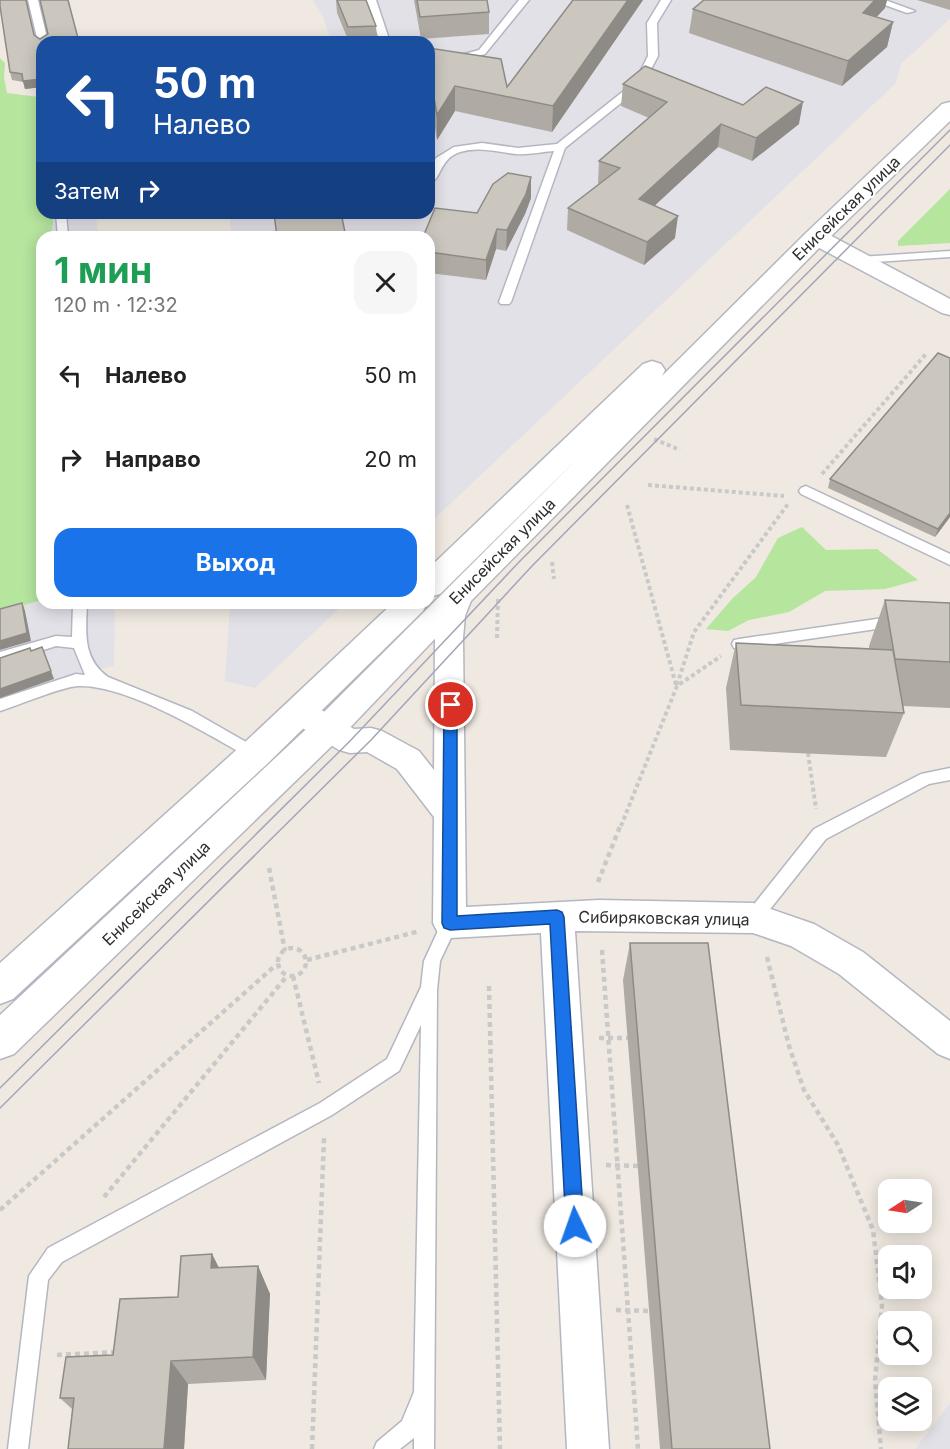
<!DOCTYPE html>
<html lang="ru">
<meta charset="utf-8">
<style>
:root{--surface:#fff;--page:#f6f6f6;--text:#222;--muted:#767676;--accent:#1a73e8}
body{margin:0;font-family:Inter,sans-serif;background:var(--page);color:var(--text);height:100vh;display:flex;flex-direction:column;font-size:22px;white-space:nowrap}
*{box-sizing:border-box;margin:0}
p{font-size:20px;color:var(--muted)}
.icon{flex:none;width:33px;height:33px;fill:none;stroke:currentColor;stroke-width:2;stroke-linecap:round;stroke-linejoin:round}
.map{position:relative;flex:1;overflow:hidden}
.panel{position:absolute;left:36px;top:231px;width:399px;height:378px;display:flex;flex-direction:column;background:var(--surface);border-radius:18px;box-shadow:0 3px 15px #0003}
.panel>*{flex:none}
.banner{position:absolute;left:36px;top:36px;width:399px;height:183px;border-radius:18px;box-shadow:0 3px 15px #0003;background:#1a4fa0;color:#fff;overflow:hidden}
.needle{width:39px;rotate:258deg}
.fabs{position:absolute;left:878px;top:1179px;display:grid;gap:12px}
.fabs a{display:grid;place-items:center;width:54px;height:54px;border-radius:12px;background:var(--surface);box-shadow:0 3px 15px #0003;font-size:30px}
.pin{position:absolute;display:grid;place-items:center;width:51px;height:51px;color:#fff;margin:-26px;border:3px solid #fff;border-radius:50%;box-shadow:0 2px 6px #0007}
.me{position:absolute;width:66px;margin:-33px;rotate:357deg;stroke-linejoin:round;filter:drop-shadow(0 0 4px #0008)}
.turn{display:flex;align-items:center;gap:21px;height:126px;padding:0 18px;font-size:27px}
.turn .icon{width:78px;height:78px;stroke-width:2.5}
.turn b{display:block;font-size:42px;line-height:51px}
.then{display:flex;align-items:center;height:57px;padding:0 18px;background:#0003;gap:12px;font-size:22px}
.round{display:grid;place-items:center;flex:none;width:63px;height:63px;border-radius:18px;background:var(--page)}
.head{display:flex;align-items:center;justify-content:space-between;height:102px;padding:0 18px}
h1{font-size:36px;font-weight:700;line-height:45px;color:#1e9e55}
.primary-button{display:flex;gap:12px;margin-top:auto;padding:12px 18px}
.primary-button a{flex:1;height:69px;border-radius:18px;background:var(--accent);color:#fff;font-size:24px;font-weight:700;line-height:69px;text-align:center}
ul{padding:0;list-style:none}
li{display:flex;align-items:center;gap:18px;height:84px;padding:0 18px}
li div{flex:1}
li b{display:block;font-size:22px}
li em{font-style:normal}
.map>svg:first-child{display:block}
.industrial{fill:#e3e1e8}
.green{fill:#b6e59e}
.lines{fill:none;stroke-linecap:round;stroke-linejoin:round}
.service-casing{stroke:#b4b7c1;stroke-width:3}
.minor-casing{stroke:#b4b7c1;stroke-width:3}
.secondary-casing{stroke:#b4b7c1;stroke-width:3}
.path-far1{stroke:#c9c9c9;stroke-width:4;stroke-dasharray:4 3;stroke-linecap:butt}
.path{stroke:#c9c9c9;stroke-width:4.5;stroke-dasharray:5 4;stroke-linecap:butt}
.service{fill:#fff;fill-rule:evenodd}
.minor{fill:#fff;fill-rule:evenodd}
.secondary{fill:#fff;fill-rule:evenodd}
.tram{stroke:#a3a6b8;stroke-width:1.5}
.wall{fill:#afaba4}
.shaded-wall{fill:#8e8b86}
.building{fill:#cbc7bf;stroke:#8e8b86;stroke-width:1.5}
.route{fill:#1a73e8;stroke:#114b97;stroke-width:1.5}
.labels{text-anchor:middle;stroke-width:4.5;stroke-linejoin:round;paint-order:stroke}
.street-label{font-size:16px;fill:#2e2e2e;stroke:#fff}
</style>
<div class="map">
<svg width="950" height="1449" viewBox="0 0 950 1449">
<rect width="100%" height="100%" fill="#efe9e1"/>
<path class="industrial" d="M313,0H950V19L901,64L896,83L429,524V237H232L229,213H429V42H332L322,15Z
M43,213H96L98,237H44Z
M42,590V603H115L114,666L70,676L0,699V618L23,596Z
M230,603H345L255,688L225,681Z
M950,1403V1449H915Z"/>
<path class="green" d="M0,58L5,63L4,78L7,93L39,97V115L42,116V213H54L51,237H42V600L24,605L25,611L0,618Z
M950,189V243L898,246V241Z
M802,527L826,550L877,549L918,580L885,589L825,591L789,612L749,620L728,631L706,629L732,599L756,577L778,538Z"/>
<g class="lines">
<defs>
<path id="service" d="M28,0H38L48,42H42V45L38,42Z
M366,0H376L390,42H380Z
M519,0H529L485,54L457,62L429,64V58L457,56L479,50Z
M661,0H671L657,23L658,56L642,86L565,148L511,302L509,304H501L499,302L554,151C541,152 528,155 516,154C498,152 478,146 460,152C439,159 442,179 429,184V171L436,158L454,147L482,143L518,148L557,144L635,82L648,56L647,23Z
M871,0H885L915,11L907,13Z
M56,213H66L68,237H58Z
M950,251V257L860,263L854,260L860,257Z
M806,486L950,554V565L801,494L799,491L801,488Z
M73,603H87C86,632 82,658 108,677L192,711L260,750L263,754L260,758L255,760L250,758C208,734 126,684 78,686C61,687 19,705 0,711V699L76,674L85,675L74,648L56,646L0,664V652L56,636L72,637Z
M897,616L904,621L897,626L739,649L734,648L732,644L734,640L739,639Z
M950,768V780L929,784L826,839L759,923L753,925L747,923L745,918L747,913L814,829L921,774Z
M450,916L456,918L458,923L440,961L437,990L434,1449H414V1438L400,1449H374L377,1442L402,1421L414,1392L421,1025L399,1071L332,1115L62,1262L48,1280L28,1449H8L29,1276L48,1248L320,1103L387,1059L421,987L424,961L444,918Z"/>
<path id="minor" d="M816,230L824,232L950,299V315L942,313L808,242L805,237L808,232Z
M460,583L470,586L474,593L465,616L463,638L466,907L599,900L753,903L814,924L863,952L950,1021V1059L938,1054L839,974L791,946L753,933L575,931L609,1449H567L541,933L450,938L438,933L433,923L434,817L397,769L367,752L350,753L339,750L289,720L285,712L289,704L300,700L311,704L354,729L371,728L382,731L419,751L434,770L435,638L437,616L450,586Z"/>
<path id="secondary" d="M950,102V121L825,242L471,601L340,738L14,1054L0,1059V1015L316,720L579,457L440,594L429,597V568L643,364L652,361L661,364L665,370L662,376L807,232L942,104Z
M393,603H427L423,611L267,764L13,999L0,1004V963L243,744Z"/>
</defs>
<use href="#service" class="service-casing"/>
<use href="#minor" class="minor-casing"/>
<use href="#secondary" class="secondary-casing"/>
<path class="path-far1" d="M654,439L680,450
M822,474L926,354
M648,485L784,496
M627,505L676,685
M552,562L554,579
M497,638L498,599
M677,685L694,632L788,504
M808,753L816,809
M621,826L677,686L721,656"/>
<path class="path" d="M269,868L285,951
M598,882L621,824
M278 962a14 14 0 1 1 28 0a14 14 0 1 1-28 0Z
M602,950L638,1449
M767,957L789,1046L804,1090L838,1145L873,1230L882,1305L875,1380L881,1449
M307,960L420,931
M293,976L319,1083
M489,986L500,1449
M599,1038H628
M606,1165L638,1166
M104,1197L287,976
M0,1210L276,965
M616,1310L649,1311
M57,1355L118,1352
M312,1449L324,1138"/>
<use href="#service" class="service"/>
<use href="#minor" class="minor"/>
<use href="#secondary" class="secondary"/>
<path class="tram" d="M0,1088L350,741L520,561L950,130
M0,1108L371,740L532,566L950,145"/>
</g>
<path class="wall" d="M0,0H26L34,35L40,39L79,42H42V87L25,89L23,82L12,80L10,72Z
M336,0H366L376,26L377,41L349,42L337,13Z
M414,0H487L489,12V34L421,39Z
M573,0H643L552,132L455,111L437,140L429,90V48L507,87Z
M704,0H887L885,8L876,17L893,22L887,47L842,86L689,33L693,9Z
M917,0H950V10Z
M623,84L743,105L799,124L752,161L718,147L655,205L675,238L644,265L567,230L568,208L599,184L598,183L599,161L649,118L621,106Z
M531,198L525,214L506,251L496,249L486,280L429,273V237Z
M830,479L950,517L935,537L828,488Z
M885,600L950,603V708L903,706L904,713L886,757L730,750L726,688L736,643L869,648V646Z
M630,943L770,1449H660L623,980Z
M212,1254L219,1268L258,1266L270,1294L266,1380L188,1384L184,1449H68L72,1409L60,1398L113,1355L178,1297Z"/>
<path class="shaded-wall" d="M628,0H643L552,132L553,106Z
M875,0H887L885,8L858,37L863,13Z
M893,22L887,47L842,86L848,61Z
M42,79V87L25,89L23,81Z
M455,86V111L437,140V115Z
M803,102L799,124L752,161L756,138Z
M721,124L718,147L637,222L639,199Z
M531,177V198L525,214L506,251L507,230Z
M678,216L675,238L644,265L647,242Z
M497,229L496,249L486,280V260Z
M950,513V517L935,537L938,529Z
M22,603L25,611L31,641L0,650V641Z
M42,647L54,679L0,698V689Z
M212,1254L226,1282L211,1268Z
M258,1266L270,1294L266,1380L253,1357Z
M171,1361L188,1384L184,1449H164Z"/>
<path class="building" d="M0,0H26L34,35L40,39L48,34L40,0H68L79,42H42V79L23,81L22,74L10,72L0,6Z
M337,0H366L376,26L348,27Z
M417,0H487L489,12L420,17Z
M573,0H628L553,106L455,86L437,115L429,69V48L501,59L507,87Z
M704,0H875L863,13L893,22L848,61L693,9Z
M645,66L743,105L766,87L803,102L756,138L721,124L639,199L678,216L647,242L568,208L620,168L599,161L667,102L623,84Z
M508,173L531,177L526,194L507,230L497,229L486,260L429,252V237H423L435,208L477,213L493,184Z
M274,213H341L346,237H277Z
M938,353L950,358V513L938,529L830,479Z
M885,600L950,603V662L895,659Z
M22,603L27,633L0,641V609Z
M736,643L893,650L904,713L741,705Z
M42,647L51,671L0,689V658L30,648L31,651Z
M630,943H708L770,1449H672Z
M212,1254L211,1268L258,1266L253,1357L171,1361L164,1449H68L74,1398H60L66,1357L113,1355L120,1299L178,1297L181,1256Z"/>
<path class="route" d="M451,700L457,705V916L557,910L562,912L564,917L584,1226L581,1232L575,1235L569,1232L566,1226L550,924L450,930L444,928L442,923L444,705Z"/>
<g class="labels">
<g class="street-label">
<text transform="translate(846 208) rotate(-44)" y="6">Енисейская улица</text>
<text transform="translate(502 551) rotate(-45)" y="6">Енисейская улица</text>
<text transform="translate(156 893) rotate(-44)" y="6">Енисейская улица</text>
<text transform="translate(664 918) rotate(1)" y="6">Сибиряковская улица</text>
</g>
</g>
</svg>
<div class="fabs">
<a><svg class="needle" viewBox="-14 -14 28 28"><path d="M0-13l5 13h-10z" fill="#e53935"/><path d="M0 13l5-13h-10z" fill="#767676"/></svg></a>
<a><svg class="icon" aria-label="sound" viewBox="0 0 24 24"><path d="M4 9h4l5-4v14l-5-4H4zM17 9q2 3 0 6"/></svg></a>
<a><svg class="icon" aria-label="search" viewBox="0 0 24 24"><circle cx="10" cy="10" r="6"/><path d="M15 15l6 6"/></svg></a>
<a><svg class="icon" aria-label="layers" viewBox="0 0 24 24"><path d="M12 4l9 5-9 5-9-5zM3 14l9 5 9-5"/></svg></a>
</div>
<div class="pin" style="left:451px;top:705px;background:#d93025"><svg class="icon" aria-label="arrive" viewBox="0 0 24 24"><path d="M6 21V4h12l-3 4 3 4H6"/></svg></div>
<svg class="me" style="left:575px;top:1226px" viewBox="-20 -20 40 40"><circle r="19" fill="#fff"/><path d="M0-13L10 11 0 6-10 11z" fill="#1a73e8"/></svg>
<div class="banner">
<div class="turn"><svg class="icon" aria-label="left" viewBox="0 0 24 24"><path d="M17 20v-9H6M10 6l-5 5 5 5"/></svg><div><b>50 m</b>Налево</div></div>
<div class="then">Затем<svg class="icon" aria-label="right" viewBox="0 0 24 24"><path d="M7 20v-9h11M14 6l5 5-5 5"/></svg></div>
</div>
<section class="panel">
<div class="head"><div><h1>1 мин</h1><p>120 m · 12:32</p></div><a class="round"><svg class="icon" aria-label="close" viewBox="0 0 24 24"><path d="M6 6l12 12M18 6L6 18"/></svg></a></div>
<ul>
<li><svg class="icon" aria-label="left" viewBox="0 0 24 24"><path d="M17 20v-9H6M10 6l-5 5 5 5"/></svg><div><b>Налево</b></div><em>50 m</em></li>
<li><svg class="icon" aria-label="right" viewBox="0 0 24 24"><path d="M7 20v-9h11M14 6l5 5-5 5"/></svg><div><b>Направо</b></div><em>20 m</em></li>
</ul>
<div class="primary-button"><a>Выход</a></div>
</section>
</div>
